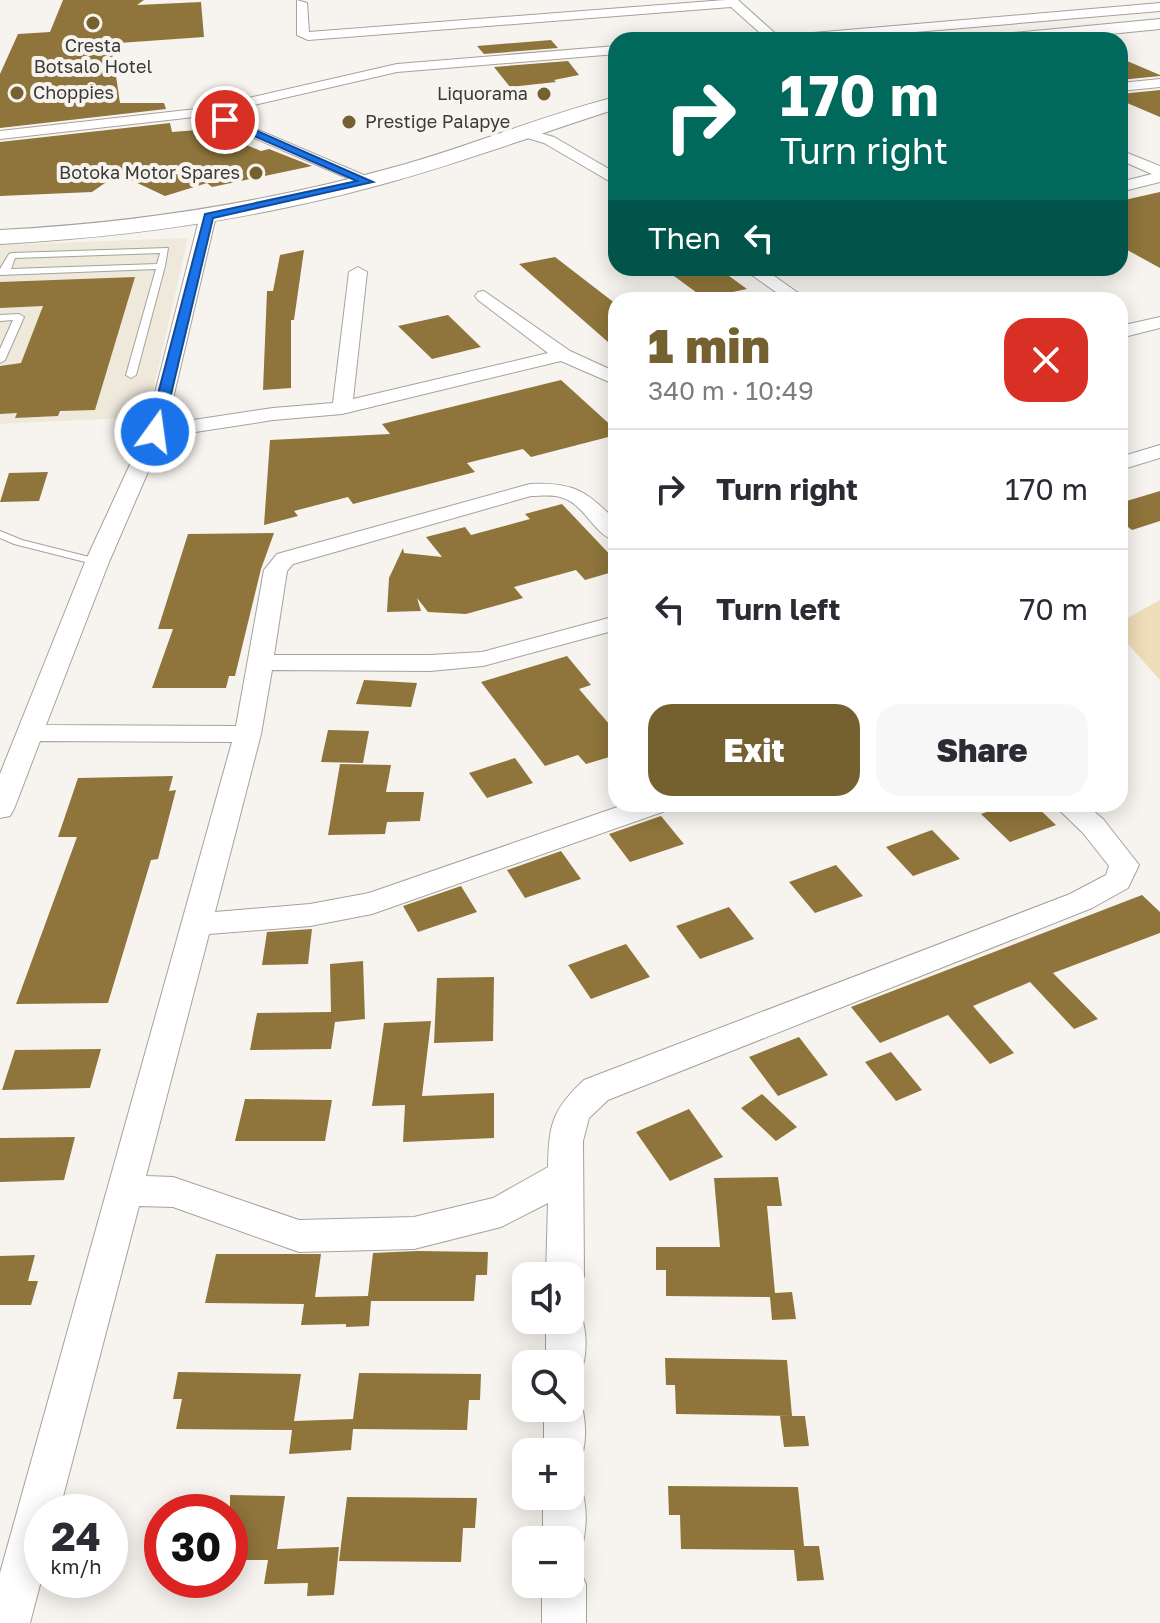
<!DOCTYPE html>
<meta charset="utf-8">
<style>
:root{--surface:#fff;--page:#f7f7f7;--text:#2b2b33;--muted:#7c7c81;--line:#e1e1e2;--accent:#75602f}
body{margin:0;font-family:"Golos Text",sans-serif;background:var(--page);color:var(--text);height:100vh;display:flex;flex-direction:column;font-size:30px;white-space:nowrap}
*{box-sizing:border-box;margin:0}
p{font-size:26px;color:var(--muted)}
.icon{flex:none;width:44px;height:44px;fill:none;stroke:currentColor;stroke-width:2;stroke-linecap:round;stroke-linejoin:round}
.map{position:relative;flex:1;overflow:hidden}
.details{position:absolute;left:608px;top:292px;width:520px;height:520px;display:flex;flex-direction:column;background:var(--surface);border-radius:24px;box-shadow:0 4px 20px #0003}
.details>*{flex:none}
.banner{position:absolute;left:608px;top:32px;width:520px;height:244px;border-radius:24px;box-shadow:0 4px 20px #0003;background:#00695c;color:#fff;overflow:hidden}
.buttons{position:absolute;left:512px;top:1262px;display:grid;gap:16px}
.buttons a{display:grid;place-items:center;width:72px;height:72px;border-radius:16px;background:var(--surface);box-shadow:0 4px 20px #0003;font-size:40px}
.speed{position:absolute;left:24px;top:1494px;display:flex;gap:16px;font-size:40px;font-weight:700;text-align:center}
.speed>*{display:grid;place-content:center;width:104px;height:104px;border-radius:50%;background:var(--surface);box-shadow:0 4px 20px #0003;line-height:1}
.speed small{font-size:20px;font-weight:400}
.speed .limit{border:12px solid #d22;background:#fff;color:#111}
.pin{position:absolute;display:grid;place-items:center;width:68px;height:68px;color:#fff;margin:-34px;border:4px solid #fff;border-radius:50%;box-shadow:0 2px 8px #0007}
.me{position:absolute;width:88px;margin:-44px;rotate:14deg;stroke-linejoin:round;filter:drop-shadow(0 0 6px #0008)}
.turn{display:flex;align-items:center;gap:28px;height:168px;padding:0 40px;font-size:36px}
.turn .icon{width:104px;height:104px;stroke-width:2.5}
.turn b{display:block;font-size:56px;line-height:68px}
.then{display:flex;align-items:center;height:76px;padding:0 40px;background:#0003;gap:16px;font-size:30px}
.round{display:grid;place-items:center;flex:none;width:84px;height:84px;border-radius:24px;background:var(--page)}
.overview{display:flex;align-items:center;justify-content:space-between;height:136px;padding:0 40px}
h1{font-size:48px;font-weight:800;line-height:60px;color:var(--accent)}
.cta{display:flex;gap:16px;margin-top:auto;padding:16px 40px}
.cta a{flex:1;height:92px;border-radius:24px;background:var(--accent);color:#fff;font-size:32px;font-weight:800;line-height:92px;text-align:center}
.cta a+a{background:var(--page);color:var(--text)}
ul{padding:0;list-style:none}
li{display:flex;align-items:center;gap:24px;height:120px;padding:0 40px;border-top:2px solid var(--line)}
li div{flex:1}
li b{display:block;font-size:30px}
li em{font-style:normal}
.map>svg:first-child{display:block}
.built{fill:#efe9dc}
.green{fill:#efddb9}
.building{fill:#8f753b}
.lines{fill:none;stroke-linecap:round;stroke-linejoin:round}
.lane-casing{stroke:#a5a29d;stroke-width:2}
.street-casing{stroke:#a5a29d;stroke-width:2}
.secondary-casing{stroke:#a5a29d;stroke-width:2}
.lane{fill:#fff;fill-rule:evenodd}
.street{fill:#fff;fill-rule:evenodd}
.secondary{fill:#fff;fill-rule:evenodd}
.route{fill:#1a73e8;stroke:#114b97;stroke-width:2}
.poi-dot{fill:#75602f;stroke:#f7f4ef;stroke-width:3}
.labels{text-anchor:middle;stroke-width:8;stroke-linejoin:round;paint-order:stroke}
.far-poi-label{font-size:18px;fill:#3a3936;stroke:#f7f4ef;text-anchor:start}
</style>
<div class="map">
<svg width="1160" height="1623" viewBox="0 0 1160 1623">
<rect width="100%" height="100%" fill="#f7f4ef"/>
<path class="built" d="M188,238L147,417L0,424V245Z"/>
<path class="green" d="M1160,600V680L1120,635V622Z"/>
<path class="building" d="M63,0H144L137,5L201,2L204,37L119,43V49H112L120,103H164L166,109L0,128V74L18,34L50,32Z
M551,40L558,48L484,54L477,46Z
M1120,58L1160,75V76L1120,80Z
M568,61L579,75L554,80L556,82L510,87L494,67Z
M1160,90V117L1120,100V94Z
M170,123L172,132L223,128L233,132L244,144L261,151L269,149L312,166L212,187L207,183L165,196L118,174L92,192L0,196V142Z
M1160,192V268L1120,246V201Z
M304,250L294,320H291V388L263,390L267,291H273L280,255Z
M555,257L616,304V349L519,264Z
M663,268H718L747,289L704,298Z
M135,277L95,410L60,411L58,416L15,418L17,413L0,414V366L21,363L43,306L0,308V282Z
M448,315L481,347L432,359L398,326Z
M561,380L616,430V435L531,457L523,449L467,463L475,472L353,504L348,497L294,511L298,516L264,525L270,440L390,434L382,424Z
M48,472L39,501L0,502L9,473Z
M1160,491V521L1132,530L1120,521V503Z
M562,504L616,561V571L585,580L576,570L514,587L523,598L466,614L428,612L417,598L421,611L387,612L389,578L403,548L404,553L442,557L426,537L465,527L471,535L530,519L525,514Z
M274,533L261,569L235,676H229L226,688H152L173,629H158L188,534Z
M567,656L591,685L579,689L616,732V755L586,764L578,755L545,766L481,682Z
M364,680L417,683L411,707L356,704Z
M328,730L369,731L363,763L321,762Z
M515,758L533,783L487,798L469,773Z
M340,764L391,765L386,792H424L420,821L387,822L385,834L328,835Z
M173,776L169,791L176,790L158,859L151,860L108,1003L16,1004L77,837H58L78,778Z
M1009,804H1034L1056,825L1010,842L981,814Z
M661,816L684,844L630,862L609,834Z
M932,830L960,859L913,876L886,847Z
M561,851L581,879L525,898L507,870Z
M836,865L863,896L815,913L789,882Z
M461,886L477,912L418,932L403,906Z
M1142,895L1160,912V933L1053,973L1098,1019L1074,1029L1030,982L973,1006L1014,1053L990,1064L948,1015L880,1043L851,1007Z
M729,907L754,939L700,959L676,926Z
M312,929L308,964L262,965L267,932Z
M626,944L650,977L591,999L568,965Z
M363,961L365,1019L335,1022L331,1049L250,1050L257,1013L331,1012L330,964Z
M494,977L493,1041L434,1043L437,978Z
M431,1021L422,1096L494,1093V1138L403,1142L405,1105L372,1106L384,1023Z
M799,1037L828,1075L778,1096L749,1057Z
M101,1049L90,1088L2,1090L15,1050Z
M891,1052L922,1090L896,1101L865,1062Z
M762,1094L797,1127L776,1141L741,1108Z
M245,1099L332,1100L325,1141H235Z
M689,1109L723,1157L670,1181L636,1132Z
M75,1137L64,1180L0,1182V1138Z
M778,1177L782,1206H767L775,1293L792,1292L796,1319L772,1320L770,1297L666,1296V1270H656V1247H720L714,1178Z
M417,1251L488,1252L487,1275H476L474,1301H371L369,1326L346,1327V1324L301,1325L304,1304L205,1303L216,1254H321L315,1297L368,1296L373,1253Z
M35,1255L28,1281H38L31,1305H0V1256Z
M665,1358L787,1360L792,1416L676,1414L675,1385H666Z
M178,1372L301,1374L294,1421L353,1419L359,1373L481,1374L480,1400H469L467,1430L353,1429L351,1450L289,1454L292,1430L176,1429L182,1399H173Z
M780,1416H805L809,1446L784,1447Z
M668,1486L798,1487L804,1546H819L824,1580L797,1581L794,1550L681,1549L680,1515H669Z
M230,1495L285,1496L277,1549L339,1547L334,1595L307,1596L308,1583L264,1584L268,1560H230Z
M347,1497L477,1498L475,1528H463L461,1562L339,1561Z"/>
<g class="lines">
<defs>
<path id="lane" d="M168,248L165,266L136,375L131,378L126,375L156,269L0,275V269L9,254L12,253ZM160,253L157,264L11,269L15,258Z
M19,314L24,317L5,360L0,363V349L13,320L0,321V315Z
M0,531L22,540L101,560L103,562L97,565L14,544L0,538Z"/>
<path id="street" d="M297,0L307,3L309,32L725,0H738L778,36L1160,3V11L821,40H768L731,7L308,40L297,35Z
M616,46V54L397,72L219,113L373,179V185L368,187L203,116L0,139V131L205,108L397,64Z
M1160,79V87L1120,91V83Z
M522,128L554,137L616,173V185L544,143L517,135L515,132Z
M1120,150L1160,166V182L1120,192V182L1152,174L1120,160Z
M208,211L216,216L167,424L273,408L333,403L349,272L358,267L367,272L353,399L548,353L478,300L475,296L478,292L484,291L570,351L616,372V385L561,361L342,414L273,420L163,437L109,562L46,725L236,726L264,570L277,554L530,484C573,482 587,491 616,521V541C594,535 585,505 563,498C553,494 541,496 531,496L293,564L287,571L274,655H430L482,652L616,616V630L483,666L430,671L272,670L261,734L215,912L310,904L369,893L626,804H669L665,811L372,914L310,926L209,934L146,1176L173,1177L299,1220L414,1217L493,1198L548,1167C549,1124 552,1110 584,1080L1070,894L1106,875L1109,866L1083,833L1053,804H1085L1103,819L1139,865L1128,888L1092,908L608,1100L589,1118L583,1141L584,1276L578,1288L570,1291V1276H546L548,1203L501,1227L414,1249L299,1252L173,1207L139,1206L59,1512H42V1577L30,1623H0V1573L232,742L40,741L14,809L10,816L0,818V774L85,562L145,432L200,216Z
M742,268H763L808,300H787Z
M1160,317V328L1120,338V326Z
M1160,445V458L1120,470V457Z
M570,1305L578,1308C588,1328 588,1357 579,1377L570,1380V1364H546V1320H570Z
M570,1391L578,1395C587,1416 588,1445 578,1466L570,1469V1452H544V1408H570Z
M570,1478L579,1481C588,1504 588,1532 579,1555L570,1559V1540H543V1496H570Z
M570,1565L579,1569L586,1584V1623H542V1584H570Z"/>
<path id="secondary" d="M1160,19V29L1049,40H984L993,35Z
M616,97V109C535,135 455,165 372,187C250,220 126,237 0,244V230C137,223 270,202 402,165C474,145 543,115 616,97Z"/>
</defs>
<use href="#lane" class="lane-casing"/>
<use href="#street" class="street-casing"/>
<use href="#secondary" class="secondary-casing"/>
<use href="#lane" class="lane"/>
<use href="#street" class="street"/>
<use href="#secondary" class="secondary"/>
</g>
<path class="route" d="M222,118H228L373,182L213,218L162,432L155,436L148,432L205,214L357,181L222,122Z"/>
<g class="poi-dot">
<circle cx="93" cy="23" r="8"/>
<circle cx="17" cy="93" r="8"/>
<circle cx="544" cy="94" r="8"/>
<circle cx="349" cy="122" r="8"/>
<circle cx="256" cy="173" r="8"/>
</g>
<g class="labels">
<g class="far-poi-label">
<text x="93" y="52" text-anchor="middle">Cresta<tspan x="93" dy="21">Botsalo Hotel</tspan></text>
<text x="33" y="99">Choppies</text>
<text x="528" y="100" text-anchor="end">Liquorama</text>
<text x="365" y="128">Prestige Palapye</text>
<text x="240" y="179" text-anchor="end">Botoka Motor Spares</text>
</g>
</g>
</svg>
<div class="buttons">
<a><svg class="icon" aria-label="sound" viewBox="0 0 24 24"><path d="M4 9h4l5-4v14l-5-4H4zM17 9q2 3 0 6"/></svg></a>
<a><svg class="icon" aria-label="search" viewBox="0 0 24 24"><circle cx="10" cy="10" r="6"/><path d="M15 15l6 6"/></svg></a>
<a>+</a>
<a>−</a>
</div>
<div class="speed"><div>24<small>km/h</small></div><div class="limit">30</div></div>
<div class="pin" style="left:225px;top:120px;background:#d93025"><svg class="icon" aria-label="arrive" viewBox="0 0 24 24"><path d="M6 21V4h12l-3 4 3 4H6"/></svg></div>
<svg class="me" style="left:155px;top:432px" viewBox="-20 -20 40 40"><circle r="17" fill="#1a73e8" stroke="#fff" stroke-width="3"/><path d="M0-11L8 9 0 5-8 9z" fill="#fff"/></svg>
<div class="banner">
<div class="turn"><svg class="icon" aria-label="right" viewBox="0 0 24 24"><path d="M7 20v-9h11M14 6l5 5-5 5"/></svg><div><b>170 m</b>Turn right</div></div>
<div class="then">Then<svg class="icon" aria-label="left" viewBox="0 0 24 24"><path d="M17 20v-9H6M10 6l-5 5 5 5"/></svg></div>
</div>
<section class="details">
<div class="overview"><div><h1>1 min</h1><p>340 m · 10:49</p></div><a class="round" style="background:#d93025;color:#fff"><svg class="icon" aria-label="close" viewBox="0 0 24 24"><path d="M6 6l12 12M18 6L6 18"/></svg></a></div>
<ul>
<li><svg class="icon" aria-label="right" viewBox="0 0 24 24"><path d="M7 20v-9h11M14 6l5 5-5 5"/></svg><div><b>Turn right</b></div><em>170 m</em></li>
<li><svg class="icon" aria-label="left" viewBox="0 0 24 24"><path d="M17 20v-9H6M10 6l-5 5 5 5"/></svg><div><b>Turn left</b></div><em>70 m</em></li>
</ul>
<div class="cta"><a>Exit</a><a>Share</a></div>
</section>
</div>
